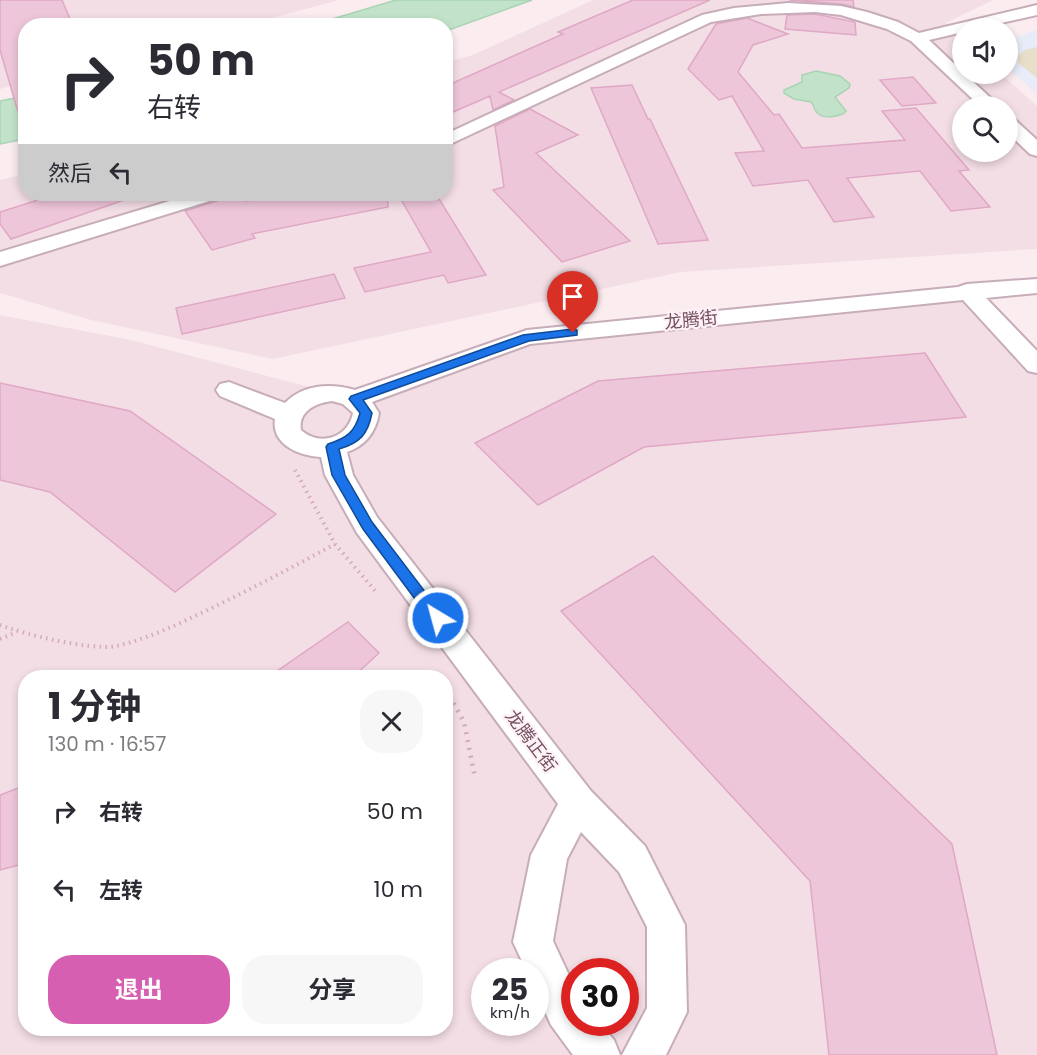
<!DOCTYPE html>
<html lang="zh">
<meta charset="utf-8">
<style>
:root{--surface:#fff;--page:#f7f7f7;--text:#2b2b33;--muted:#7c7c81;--accent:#d75fb1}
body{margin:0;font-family:Poppins,"Noto Sans SC",sans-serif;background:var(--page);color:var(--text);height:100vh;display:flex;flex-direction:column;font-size:22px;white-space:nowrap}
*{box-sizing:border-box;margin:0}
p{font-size:20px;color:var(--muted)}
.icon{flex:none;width:33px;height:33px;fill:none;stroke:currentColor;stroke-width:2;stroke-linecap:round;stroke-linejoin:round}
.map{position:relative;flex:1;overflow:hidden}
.details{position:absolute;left:18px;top:670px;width:435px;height:366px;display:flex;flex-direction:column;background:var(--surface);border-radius:24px;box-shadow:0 3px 9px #0003}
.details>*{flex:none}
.guide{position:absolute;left:18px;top:18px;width:435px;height:183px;border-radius:24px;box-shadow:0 3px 9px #0003;background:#fff;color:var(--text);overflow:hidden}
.tools{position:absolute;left:952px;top:18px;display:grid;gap:12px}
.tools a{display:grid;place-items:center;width:66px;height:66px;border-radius:50%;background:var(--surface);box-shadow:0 3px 9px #0003;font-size:30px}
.speed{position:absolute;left:471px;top:958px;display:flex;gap:12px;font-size:30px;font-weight:700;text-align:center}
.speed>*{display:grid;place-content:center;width:78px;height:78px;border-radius:50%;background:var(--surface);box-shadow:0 3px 9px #0003;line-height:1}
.speed small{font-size:15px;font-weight:400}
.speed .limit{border:9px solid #d22;background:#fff;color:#111}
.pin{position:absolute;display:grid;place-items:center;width:51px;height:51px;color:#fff;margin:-62px -26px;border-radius:50% 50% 50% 0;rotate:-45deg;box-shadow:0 0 6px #0007}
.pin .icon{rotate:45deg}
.me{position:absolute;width:66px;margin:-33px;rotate:323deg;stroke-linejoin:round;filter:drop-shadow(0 0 4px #0008)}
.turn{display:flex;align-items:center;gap:21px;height:126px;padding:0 30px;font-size:27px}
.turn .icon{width:78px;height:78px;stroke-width:2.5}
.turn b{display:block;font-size:42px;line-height:51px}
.then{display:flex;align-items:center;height:57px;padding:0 30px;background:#0003;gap:12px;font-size:22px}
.round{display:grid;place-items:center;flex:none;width:63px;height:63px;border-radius:24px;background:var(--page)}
.headline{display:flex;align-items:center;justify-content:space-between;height:102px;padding:0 30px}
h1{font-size:36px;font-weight:700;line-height:45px}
.action{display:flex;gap:12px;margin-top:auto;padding:12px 30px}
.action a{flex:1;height:69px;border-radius:24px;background:var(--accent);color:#fff;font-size:24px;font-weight:700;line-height:69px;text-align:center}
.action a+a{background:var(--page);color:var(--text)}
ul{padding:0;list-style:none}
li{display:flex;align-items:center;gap:18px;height:78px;padding:0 30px}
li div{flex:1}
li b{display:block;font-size:22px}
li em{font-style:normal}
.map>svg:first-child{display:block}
.residential{fill:#f4dee5;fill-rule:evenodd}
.education{fill:#e8ecf8}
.green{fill:#e8dfcb}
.water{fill:#c2e3ca;stroke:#a9d4b4;stroke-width:1.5}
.building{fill:#eec6da;stroke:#dfa8c5;stroke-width:1.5}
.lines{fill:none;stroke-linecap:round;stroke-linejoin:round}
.street-casing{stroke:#c7adb9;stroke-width:4}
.path-far1{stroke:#d3a9bf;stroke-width:4;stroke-dasharray:1.5 4.5;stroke-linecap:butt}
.path{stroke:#d3a9bf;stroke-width:4.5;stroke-dasharray:2 6;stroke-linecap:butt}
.street{fill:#fff;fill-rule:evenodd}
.route{fill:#1a73e8;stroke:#114b97;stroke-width:1.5}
.labels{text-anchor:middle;stroke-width:4.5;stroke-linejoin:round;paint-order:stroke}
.street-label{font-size:18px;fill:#745164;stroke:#fef2f6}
</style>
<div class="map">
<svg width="1037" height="1055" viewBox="0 0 1037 1055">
<rect width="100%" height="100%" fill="#fbecf0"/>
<path class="residential" d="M0,0H339L246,25L26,26L25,82L0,89Z
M593,0H993L946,23L963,39V74H1001L1037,106V249L681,272L273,359L91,320L0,293V180L25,174L26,194H446V62L473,55ZM963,106H1008V152H963Z
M967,291L1037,365V1055H0V315L131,340L355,399L527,337ZM26,678H446V1029H26ZM484,972H536V1023H484ZM574,972H626V1023H574Z"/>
<path class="education" d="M1037,30V94L1008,68V39Z"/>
<path class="green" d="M1037,47V78L1018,63V56L1025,50Z"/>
<path class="water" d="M396,0H532L446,31V26L312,25Z
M816,71L840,76L850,84L849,88L835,97L846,111L843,114C835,117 820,120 815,110C814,107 813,104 811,102L794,99L784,93V90L802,82V75Z
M25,96V139L0,144V101Z"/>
<path class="building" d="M0,0H62L73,26H26V111L18,112L0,50Z
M633,0H710L499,92L514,100L493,110L490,96L446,115V86L563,34L558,32Z
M789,0H853L854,7L841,4Z
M815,14L855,22L856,35L785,29L787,15Z
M747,18L788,34L753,45L738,72L774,115L779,114L802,148L905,140L882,111L916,108L969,170L959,171L990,207L951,211L920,171L847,178L874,217L834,222L808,180L753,186L735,153L764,151L732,96L719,100L688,69L716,24Z
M913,77L936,103L902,106L880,80Z
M632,85L648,119H650L708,240L658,244L591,88Z
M530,109L578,135L536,153L630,241L562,262L493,190L504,187L495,126Z
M57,194H129L130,198L11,239L0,224V212Z
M224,194H245L246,201L284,194H387L388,207L252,234L255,238L212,250L185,211L220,200Z
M398,194H436L486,275L448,283L444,275L365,292L354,268L431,252Z
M334,274L345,298L182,334L176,308Z
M925,353L966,417L644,447L538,505L475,443L598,381Z
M0,383L130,411L276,514L175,592L50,492L0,480Z
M653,556L952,844L997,1055H829L810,881L561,611Z
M348,622L379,653L352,678H267Z
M26,785V863L0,870V795Z"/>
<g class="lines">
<defs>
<path id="street" d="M788,3L841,6L867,12L898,22L919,33L1037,5V15L978,28H963V32L929,40L999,106H980L911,41L887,29L841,15L815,12L761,14L711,22L446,146V134L702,15L734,8Z
M1008,118L1014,119L1037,140V156L1030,154L1008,133Z
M193,194H222L219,198L0,266V252Z
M1037,279V293L986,298L1037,351V373L1028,371L963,300L530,344L372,402L379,413C376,432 365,446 347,452L353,475L377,517L591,791L645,846L685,925L687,1012L666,1055H622L647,1008V927L619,872L581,832L567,859L553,941L574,986V1023H600L614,1040L620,1055H573L551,1025L536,992V972H527L513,942L531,855L558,804L357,533L325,475L321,457C300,456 271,445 275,419L220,396L216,390L220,384L229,382L285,403C303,384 331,383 355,390L527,330L958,287L967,284ZM332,401L343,404L353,413C348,438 320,447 301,430C298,411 316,403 332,401Z"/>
</defs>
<use href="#street" class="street-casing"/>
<path class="path-far1" d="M295,470L335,544L377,593
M0,625C24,634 91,651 116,646C144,640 172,627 197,615C244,593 289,569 335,544
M0,639L17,632"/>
<path class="path" d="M446,689L464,722L475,778"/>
<use href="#street" class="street"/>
</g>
<path class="route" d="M573,329L577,330V335L529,341L363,400L372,413C368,434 360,443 339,449L345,475L372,522L445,618L443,622H432L363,529L332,475L326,447L328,444C347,438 355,432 360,413L349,399L351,396L523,335Z"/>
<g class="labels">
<g class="street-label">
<text transform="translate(691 320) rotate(-6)" y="6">龙腾街</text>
<text transform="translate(531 741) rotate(53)" y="6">龙腾正街</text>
</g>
</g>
</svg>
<div class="tools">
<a><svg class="icon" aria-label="sound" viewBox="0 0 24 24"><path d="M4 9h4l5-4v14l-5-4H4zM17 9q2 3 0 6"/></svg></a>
<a><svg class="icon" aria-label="search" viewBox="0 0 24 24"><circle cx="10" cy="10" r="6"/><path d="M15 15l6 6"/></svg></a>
</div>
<div class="speed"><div>25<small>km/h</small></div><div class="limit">30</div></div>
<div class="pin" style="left:573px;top:333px;background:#d93025"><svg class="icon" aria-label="arrive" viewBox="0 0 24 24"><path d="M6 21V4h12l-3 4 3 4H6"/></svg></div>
<svg class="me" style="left:438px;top:618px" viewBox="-20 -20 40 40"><circle r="17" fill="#1a73e8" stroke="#fff" stroke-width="3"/><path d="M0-11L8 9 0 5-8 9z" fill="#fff"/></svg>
<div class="guide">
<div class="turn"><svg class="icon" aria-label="right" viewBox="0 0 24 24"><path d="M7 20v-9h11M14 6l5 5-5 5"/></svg><div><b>50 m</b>右转</div></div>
<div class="then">然后<svg class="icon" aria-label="left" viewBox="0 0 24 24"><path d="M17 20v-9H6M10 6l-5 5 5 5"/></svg></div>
</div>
<section class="details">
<div class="headline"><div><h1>1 分钟</h1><p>130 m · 16:57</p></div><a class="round"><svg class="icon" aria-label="close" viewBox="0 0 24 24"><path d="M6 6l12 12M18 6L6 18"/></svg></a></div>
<ul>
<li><svg class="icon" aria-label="right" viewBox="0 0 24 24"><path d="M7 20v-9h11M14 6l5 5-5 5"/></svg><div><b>右转</b></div><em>50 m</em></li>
<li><svg class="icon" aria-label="left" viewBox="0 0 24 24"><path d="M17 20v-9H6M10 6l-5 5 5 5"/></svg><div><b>左转</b></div><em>10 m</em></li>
</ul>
<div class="action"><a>退出</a><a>分享</a></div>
</section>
</div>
